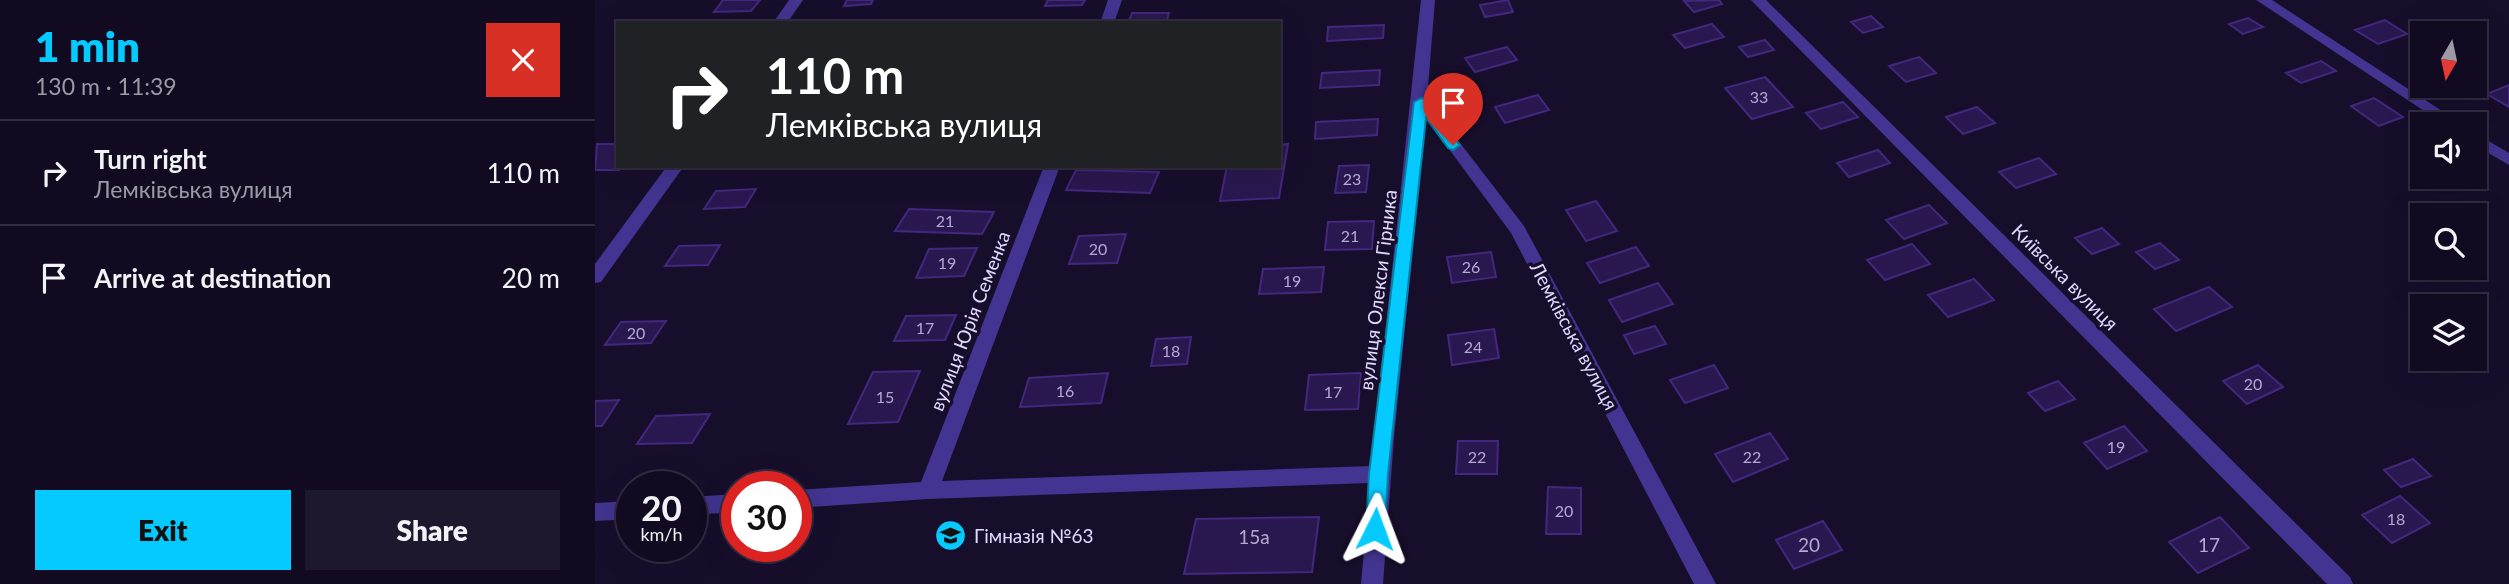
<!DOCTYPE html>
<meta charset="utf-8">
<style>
:root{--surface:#110a21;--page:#1e182e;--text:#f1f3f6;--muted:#9c9aa5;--line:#302b3f;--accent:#05caff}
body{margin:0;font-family:Lato,sans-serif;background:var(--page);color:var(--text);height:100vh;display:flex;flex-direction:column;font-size:26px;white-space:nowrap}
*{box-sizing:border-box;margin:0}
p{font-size:23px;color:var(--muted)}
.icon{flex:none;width:38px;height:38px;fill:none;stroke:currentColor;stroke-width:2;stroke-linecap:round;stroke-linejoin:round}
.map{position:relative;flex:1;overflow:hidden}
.sheet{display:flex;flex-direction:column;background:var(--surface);width:595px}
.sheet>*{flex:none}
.hud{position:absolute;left:21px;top:21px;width:665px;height:147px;border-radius:0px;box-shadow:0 7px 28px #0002,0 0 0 2px var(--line);background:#202124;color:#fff;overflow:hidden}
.needle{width:46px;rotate:189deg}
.fabs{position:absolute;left:1815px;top:21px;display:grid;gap:14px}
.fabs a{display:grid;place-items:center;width:77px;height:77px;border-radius:0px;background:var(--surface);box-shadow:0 7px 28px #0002,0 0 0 2px var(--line);font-size:35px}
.speed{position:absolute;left:21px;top:471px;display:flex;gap:14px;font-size:35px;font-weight:700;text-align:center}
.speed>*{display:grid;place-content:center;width:91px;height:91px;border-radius:50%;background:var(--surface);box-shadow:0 7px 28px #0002,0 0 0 2px var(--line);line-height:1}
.speed small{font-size:18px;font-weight:400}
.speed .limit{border:10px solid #d22;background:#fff;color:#111}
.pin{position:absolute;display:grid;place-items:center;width:60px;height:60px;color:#fff;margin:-72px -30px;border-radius:50% 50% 50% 0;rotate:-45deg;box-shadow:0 0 7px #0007}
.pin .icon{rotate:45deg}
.me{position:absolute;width:77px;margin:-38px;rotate:3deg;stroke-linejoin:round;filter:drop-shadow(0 0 5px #0008)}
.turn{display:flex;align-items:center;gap:24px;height:147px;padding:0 35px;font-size:32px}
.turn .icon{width:91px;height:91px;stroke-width:2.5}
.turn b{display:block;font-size:49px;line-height:60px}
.round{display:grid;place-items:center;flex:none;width:74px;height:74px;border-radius:0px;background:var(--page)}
.overview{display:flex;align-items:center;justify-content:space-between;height:119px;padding:0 35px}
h1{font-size:42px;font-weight:800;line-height:52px;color:var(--accent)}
.cta{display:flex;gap:14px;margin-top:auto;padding:14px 35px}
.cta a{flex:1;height:80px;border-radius:0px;background:var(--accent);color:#111;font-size:28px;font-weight:800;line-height:80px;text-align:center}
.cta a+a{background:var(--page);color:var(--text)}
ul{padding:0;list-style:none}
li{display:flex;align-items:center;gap:21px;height:105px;padding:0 35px;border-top:2px solid var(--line)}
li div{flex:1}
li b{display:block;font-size:26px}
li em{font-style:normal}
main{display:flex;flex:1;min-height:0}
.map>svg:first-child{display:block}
.building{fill:#29184f;stroke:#42277e;stroke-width:2}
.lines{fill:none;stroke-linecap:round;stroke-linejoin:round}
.minor{fill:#423490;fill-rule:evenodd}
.route{fill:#05caff;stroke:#0383a6;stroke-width:2}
.labels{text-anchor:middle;stroke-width:7;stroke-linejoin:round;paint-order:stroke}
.number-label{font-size:16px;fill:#b4a9d3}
.street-label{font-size:19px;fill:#e2d9ff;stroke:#170e2c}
.poi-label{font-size:19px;fill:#e2d9ff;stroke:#170e2c;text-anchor:start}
.near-number-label{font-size:19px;fill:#b4a9d3}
</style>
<main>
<section class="sheet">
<div class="overview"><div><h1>1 min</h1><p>130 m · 11:39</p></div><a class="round" style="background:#d93025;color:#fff"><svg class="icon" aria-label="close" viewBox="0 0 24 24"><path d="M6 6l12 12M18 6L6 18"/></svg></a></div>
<ul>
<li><svg class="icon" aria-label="right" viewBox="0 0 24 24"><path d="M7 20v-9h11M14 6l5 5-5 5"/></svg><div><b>Turn right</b><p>Лемківська вулиця</p></div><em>110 m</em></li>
<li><svg class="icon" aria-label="arrive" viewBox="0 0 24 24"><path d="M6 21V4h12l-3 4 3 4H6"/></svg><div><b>Arrive at destination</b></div><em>20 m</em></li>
</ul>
<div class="cta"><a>Exit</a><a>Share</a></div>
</section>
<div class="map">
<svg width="1914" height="584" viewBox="0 0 1914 584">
<rect width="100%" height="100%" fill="#170e2c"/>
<path class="building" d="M128,0H165L156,11L119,12Z
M252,0H278L276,4L249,6Z
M453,0H490L487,5L450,6Z
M913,0L918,12L890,17L885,5Z
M1124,0L1127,4L1099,12L1089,1Z
M537,13H574L571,23H533Z
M1276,16L1288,27L1268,33L1256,22Z
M1653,18L1668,27L1648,34L1634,24Z
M1790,20L1812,34L1783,44L1760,30Z
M1117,24L1129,37L1090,48L1078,35Z
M789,25L788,38L732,41L733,27Z
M1170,40L1179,50L1153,57L1144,47Z
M912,47L922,60L880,72L870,58Z
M1324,57L1341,73L1311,82L1294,66Z
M1726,61L1741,71L1706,83L1691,73Z
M785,70L784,85L725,88L727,73Z
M1170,77L1198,107L1157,119L1130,88Z
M1914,85V107L1892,94Z
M943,95L954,110L910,123L900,107Z
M1779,98L1808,117L1784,126L1756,106Z
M1248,102L1263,117L1226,129L1211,113Z
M1382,107L1400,123L1368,134L1351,117Z
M783,119L782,135L720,139L721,122Z
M2,144H23V166H27L24,170H0Z
M693,144L684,198L625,201L632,166H684V145Z
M1283,150L1295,163L1254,177L1242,163Z
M1444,158L1461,174L1421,188L1404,172Z
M774,165L771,192L740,193L744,166Z
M481,170L564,172L555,193L471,190Z
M161,189L150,207L109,209L121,191Z
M1001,201L1022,231L991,241L971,210Z
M1334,205L1352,223L1309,239L1291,220Z
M314,209L399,212L387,234L300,231Z
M779,221L777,249L730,250L733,222Z
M1507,228L1524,244L1497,254L1480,238Z
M531,234L522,263L474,264L484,236Z
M1565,243L1584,260L1560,269L1541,252Z
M1317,244L1335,264L1290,280L1272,260Z
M125,245L113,265L70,266L84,246Z
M1041,247L1054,266L1005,283L992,263Z
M382,248L369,276L321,278L334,249Z
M896,252L901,277L857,283L852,257Z
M729,267L726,292L664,294L668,269Z
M1379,279L1399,300L1353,317L1333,295Z
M1063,283L1078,304L1027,322L1014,300Z
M1614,287L1637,307L1581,331L1559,309Z
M361,315L350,340L299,341L311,316Z
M71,321L56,343L10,345L26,322Z
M1060,326L1071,344L1039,354L1029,335Z
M899,329L904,358L857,365L853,335Z
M596,337L592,364L556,366L561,339Z
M1119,365L1133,388L1090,403L1075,380Z
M1663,365L1688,387L1652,404L1628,381Z
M325,371L303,422L253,424L278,372Z
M513,373L506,403L425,407L434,378Z
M766,373L763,409L710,410L714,375Z
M1463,381L1480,399L1450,411L1433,393Z
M24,400L7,426H0V401Z
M115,414L97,443L42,444L61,416Z
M1529,426L1552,451L1512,469L1489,443Z
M1175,433L1193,459L1138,482L1120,454Z
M863,441H903L902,474H861Z
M1818,459L1836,476L1806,487L1789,470Z
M953,487L986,488V534H951Z
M1805,496L1835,523L1797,543L1767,515Z
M724,517L717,572L589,574L601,519Z
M1625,517L1654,548L1603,573L1574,542Z
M1228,521L1247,550L1199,569L1181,540Z"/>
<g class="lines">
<path class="minor" d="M194,0H208L192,23H178Z
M513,0H527L519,23H505Z
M826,0H840L832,100L929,226L1121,584H1099L916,233L831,118L799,438L788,584H766L775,483L333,499L201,508V490L326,482L449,166H465L347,481L776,466Z
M1156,0H1171L1755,577L1758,584H1732Z
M1661,0H1677L1867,124H1849Z
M1880,133L1914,153V165L1880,145Z
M72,166H89L6,282L0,283V264Z
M142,494V512L96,515V497Z
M37,501V519L0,521V503Z"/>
</g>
<path class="route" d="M826,98L831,99L865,145L858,150L853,148L831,118L793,474L790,529L787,535L780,537L773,535L771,529L774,474L819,102Z"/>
<defs>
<symbol id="school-disc" viewBox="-11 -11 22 22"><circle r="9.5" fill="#05caff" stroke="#170e2c"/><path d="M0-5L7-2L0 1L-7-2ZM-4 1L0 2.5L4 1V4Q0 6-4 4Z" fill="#111"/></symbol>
</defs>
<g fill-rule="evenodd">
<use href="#school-disc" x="338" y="518" width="35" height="35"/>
</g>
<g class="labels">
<g class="number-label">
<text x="1164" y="103">33</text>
<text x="757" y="185">23</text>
<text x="350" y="227">21</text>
<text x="755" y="242">21</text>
<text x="503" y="255">20</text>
<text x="352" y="269">19</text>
<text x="876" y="273">26</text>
<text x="697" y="287">19</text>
<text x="330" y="334">17</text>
<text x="41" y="339">20</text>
<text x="878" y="353">24</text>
<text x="576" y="357">18</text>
<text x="1658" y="390">20</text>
<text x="470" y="397">16</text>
<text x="738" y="398">17</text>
<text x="290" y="403">15</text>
<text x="1521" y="453">19</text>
<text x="882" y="463">22</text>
<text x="1157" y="463">22</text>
<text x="969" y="517">20</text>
<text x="1801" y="525">18</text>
</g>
<g class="street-label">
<text transform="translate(1470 277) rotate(45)" y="7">Київська вулиця</text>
<text transform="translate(783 290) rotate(-83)" y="7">вулиця Олекси Гірника</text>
<text transform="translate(375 321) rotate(-69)" y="7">вулиця Юрія Семенка</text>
<text transform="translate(979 336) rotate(62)" y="7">Лемківська вулиця</text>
</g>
<g class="poi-label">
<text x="379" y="543">Гімназія №63</text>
</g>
<g class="near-number-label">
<text x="659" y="544">15а</text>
<text x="1214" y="552">20</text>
<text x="1614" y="552">17</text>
</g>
</g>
</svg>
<div class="fabs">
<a><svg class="needle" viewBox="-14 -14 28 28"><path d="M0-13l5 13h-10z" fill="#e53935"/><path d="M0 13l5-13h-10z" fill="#9c9aa5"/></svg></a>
<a><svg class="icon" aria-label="sound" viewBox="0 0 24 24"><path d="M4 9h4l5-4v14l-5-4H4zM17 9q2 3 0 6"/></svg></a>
<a><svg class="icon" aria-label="search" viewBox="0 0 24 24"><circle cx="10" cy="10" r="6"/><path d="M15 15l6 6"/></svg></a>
<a><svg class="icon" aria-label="layers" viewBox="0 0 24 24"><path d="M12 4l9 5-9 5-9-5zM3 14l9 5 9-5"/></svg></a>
</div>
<div class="speed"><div>20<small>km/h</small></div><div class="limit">30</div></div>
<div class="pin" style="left:858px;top:145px;background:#d93025"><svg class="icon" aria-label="arrive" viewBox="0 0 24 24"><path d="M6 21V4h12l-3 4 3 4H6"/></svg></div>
<svg class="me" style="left:780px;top:529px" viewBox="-20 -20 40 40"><path d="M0-17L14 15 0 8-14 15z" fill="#05caff" stroke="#fff" stroke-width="4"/></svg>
<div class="hud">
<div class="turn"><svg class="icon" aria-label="right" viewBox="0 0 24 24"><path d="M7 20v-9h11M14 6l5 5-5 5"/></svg><div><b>110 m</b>Лемківська вулиця</div></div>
</div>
</div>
</main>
